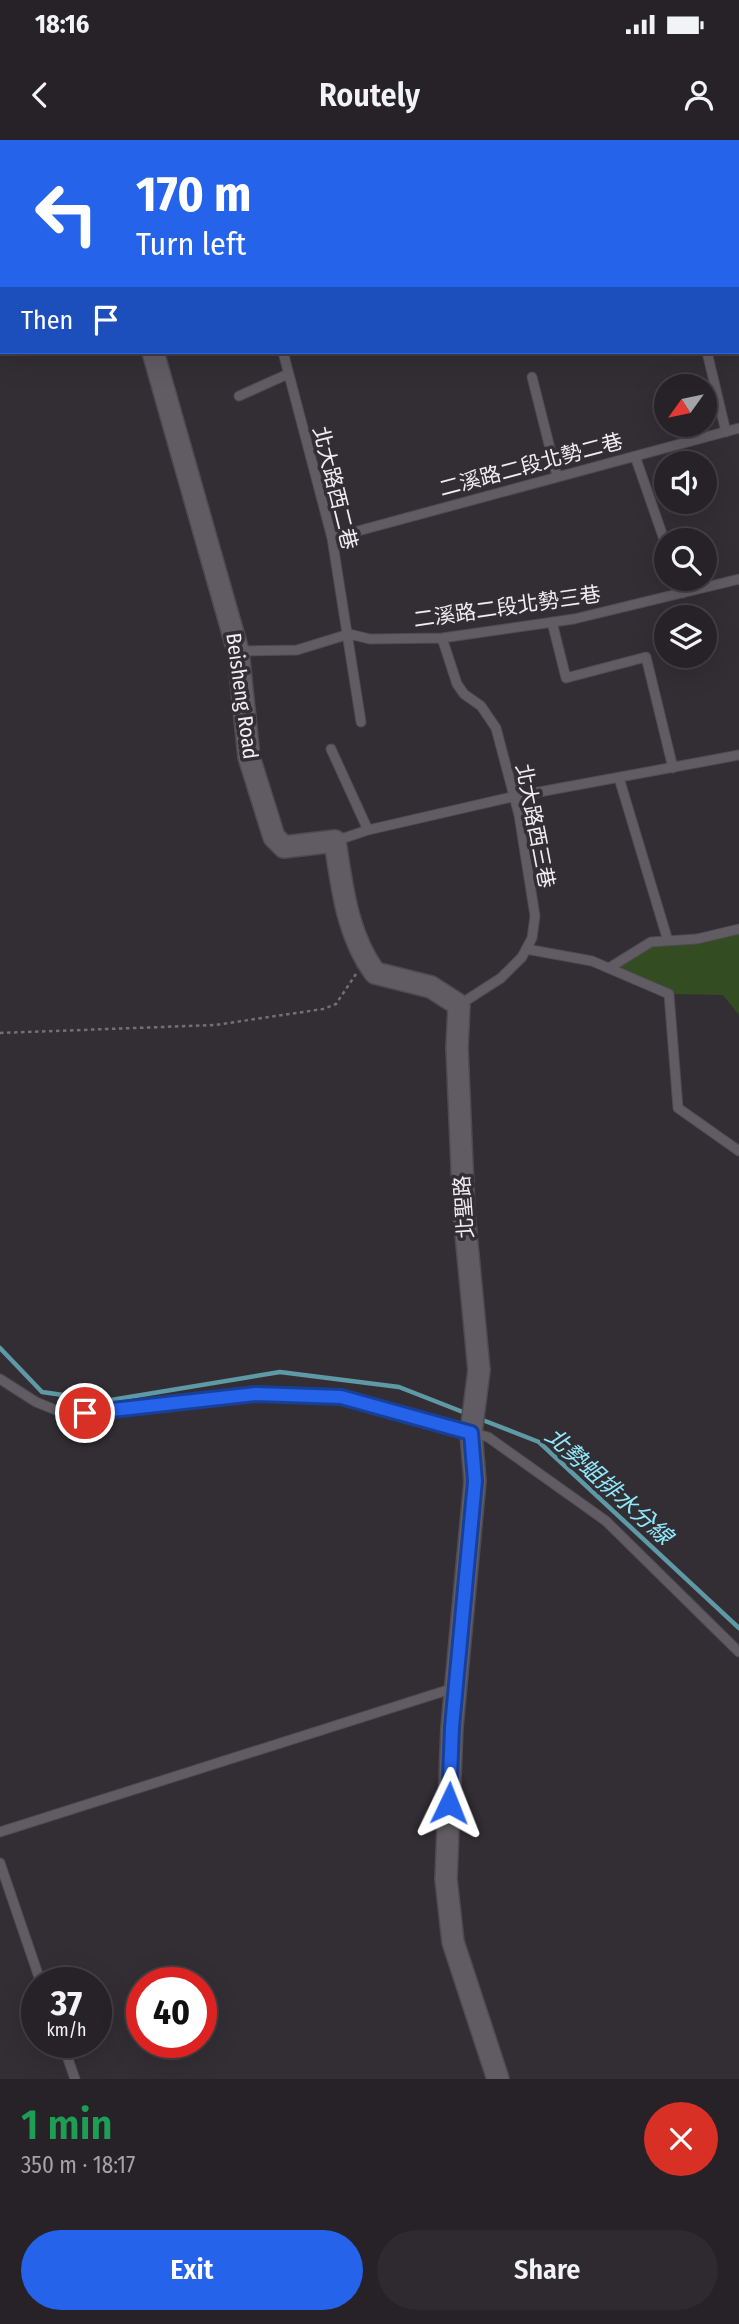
<!DOCTYPE html>
<meta charset="utf-8">
<style>
:root{--surface:#262227;--page:#2e2a2f;--text:#f1f3f6;--muted:#a4a4a7;--line:#423f44;--accent:#2563eb}
body{margin:0;font-family:"Fira Sans Condensed","Noto Sans TC",sans-serif;background:var(--page);color:var(--text);height:100vh;display:flex;flex-direction:column;font-size:26px;white-space:nowrap}
*{box-sizing:border-box;margin:0}
p{font-size:23px;color:var(--muted)}
.icon{flex:none;width:38px;height:38px;fill:none;stroke:currentColor;stroke-width:2;stroke-linecap:round;stroke-linejoin:round}
.map{position:relative;height:1939px;overflow:hidden}
.sheet{display:flex;flex-direction:column;background:var(--surface);flex:1}
.sheet>*{flex:none}
.top-card{position:absolute;left:0px;top:0px;width:740px;height:214px;box-shadow:0 7px 28px #0002,0 0 0 2px var(--line);background:#2563eb;color:#fff;overflow:hidden}
.needle{width:46px;rotate:237deg}
.fabs{position:absolute;left:654px;top:234px;display:grid;gap:14px}
.fabs a{display:grid;place-items:center;width:63px;height:63px;border-radius:50%;background:var(--surface);box-shadow:0 7px 28px #0002,0 0 0 2px var(--line);font-size:35px}
.speed{position:absolute;left:21px;top:1827px;display:flex;gap:14px;font-size:35px;font-weight:700;text-align:center}
.speed>*{display:grid;place-content:center;width:91px;height:91px;border-radius:50%;background:var(--surface);box-shadow:0 7px 28px #0002,0 0 0 2px var(--line);line-height:1}
.speed small{font-size:18px;font-weight:400}
.speed .limit{border:10px solid #d22;background:#fff;color:#111}
.pin{position:absolute;display:grid;place-items:center;width:60px;height:60px;color:#fff;margin:-30px;border:4px solid #fff;border-radius:50%;box-shadow:0 2px 7px #0007}
.me{position:absolute;width:77px;margin:-38px;rotate:2deg;stroke-linejoin:round;filter:drop-shadow(0 0 5px #0008)}
.turn{display:flex;align-items:center;gap:24px;height:147px;padding:0 21px;font-size:32px}
.turn .icon{width:91px;height:91px;stroke-width:2.5}
.turn b{display:block;font-size:49px;line-height:60px}
.then{display:flex;align-items:center;height:66px;padding:0 21px;background:#0003;gap:14px;font-size:26px}
.round{display:grid;place-items:center;flex:none;width:74px;height:74px;border-radius:37px;background:var(--page)}
.headline{display:flex;align-items:center;justify-content:space-between;height:119px;padding:0 21px}
h1{font-size:42px;font-weight:600;line-height:52px;color:#1e9e55}
.button{display:flex;gap:14px;margin-top:auto;padding:14px 21px}
.button a{flex:1;height:80px;border-radius:42px;background:var(--accent);color:#fff;font-size:28px;font-weight:600;line-height:80px;text-align:center}
.button a+a{background:var(--page);color:var(--text)}
.status{display:flex;justify-content:space-between;align-items:center;height:49px;padding:0 35px;background:var(--surface);direction:ltr}
.status svg{height:19px;fill:currentColor}
header{display:flex;justify-content:space-between;align-items:center;height:91px;padding:0 21px;background:var(--surface);font-size:32px;font-weight:600}
.map>svg:first-child{display:block}
.green{fill:#334c21}
.lines{fill:none;stroke-linecap:round;stroke-linejoin:round}
.stream{stroke:#5d9aa5;stroke-width:4.5}
.lane-casing{stroke:#4e4a50;stroke-width:11}
.secondary-casing{stroke:#4e4a50;stroke-width:24}
.path{stroke:#737075;stroke-width:2.5;stroke-dasharray:3.5 3.5;stroke-linecap:butt}
.lane{stroke:#615c63;stroke-width:9}
.secondary{stroke:#615c63;stroke-width:21}
.route-casing{stroke:#184099;stroke-width:18}
.route{stroke:#2563eb;stroke-width:12}
.labels{text-anchor:middle;stroke-width:7;stroke-linejoin:round;paint-order:stroke}
.street-label{font-size:21px;fill:#f1eef3;stroke:#322e34}
.water-label{font-size:23px;font-style:italic;fill:#90eafb;stroke:#322e34}
</style>
<div class="status"><b>18:16</b><svg viewBox="0 0 49 12"><path d="M0 12V9h3v3zM5 12V6h3v6zM10 12V3h3v9zM15 12V0h3v12zM26 1h20v11H26zM47 4h2v5h-2z"/></svg></div>
<header><svg class="icon" aria-label="back" viewBox="0 0 24 24"><path d="M15 5l-7 7 7 7"/></svg>Routely<svg class="icon" aria-label="person" viewBox="0 0 24 24"><circle cx="12" cy="8" r="4"/><path d="M4 21q1-7 8-7t8 7"/></svg></header>
<div class="map">
<svg width="739" height="1939" viewBox="0 0 739 1939">
<rect width="100%" height="100%" fill="#322e34"/>
<path class="green" d="M739,789V875L723,855L669,854L609,828L651,802Z"/>
<g class="lines">
<path class="stream" d="M0,1208L42,1252L105,1261L280,1232L399,1247L468,1274
M480,1279L539,1302L739,1488"/>
<defs>
<path id="lane" d="M262,0L263,2
M475,0V2
M429,2L436,0
M738,73H739
M283,212L332,398L361,582
M707,212L726,292
M532,237L557,336
M239,256L288,234
M635,316L667,408
M332,398L739,288
M678,439L683,453
M552,482L566,538L646,517L673,628
M442,498L457,544L464,554L481,566L496,588L519,675L535,776L532,798L522,817L501,838L459,865
M239,511L297,510L349,494L370,499L442,498L574,479L739,439
M331,609L368,690
M619,638L668,801
M335,701L368,690L512,657L739,615
M526,809L592,821L669,854L678,968L739,1011
M609,828L651,802L697,799L739,789
M0,1239L36,1262L63,1273H107L256,1254L341,1257L488,1297L606,1381L739,1512
M0,1692L454,1548
M0,1723L41,1843
M62,1902L75,1939"/>
<path id="secondary" d="M65,0L66,2
M714,0L715,2
M731,0L732,2
M738,30L739,31
M153,212L238,511L249,617L274,697L284,707L335,701C342,747 347,795 375,833L431,847L459,865L457,908L464,1073L479,1230L471,1293L475,1341L452,1587L446,1739L453,1802L498,1939"/>
</defs>
<use href="#lane" class="lane-casing"/>
<use href="#secondary" class="secondary-casing"/>
<path class="path" d="M0,893L215,885L323,869L336,864L356,834"/>
<use href="#lane" class="lane"/>
<use href="#secondary" class="secondary"/>
</g>
<g class="lines">
<defs>
<path id="route" d="M85,1273L256,1254L341,1257L471,1293L475,1341L452,1587L449,1663"/>
</defs>
<use href="#route" class="route-casing"/>
<use href="#route" class="route"/>
</g>
<g class="labels">
<g class="street-label">
<text transform="translate(531 325) rotate(-15)" y="7">二溪路二段北勢二巷</text>
<text transform="translate(335 348) rotate(76)" y="7">北大路西二巷</text>
<text transform="translate(507 467) rotate(-8)" y="7">二溪路二段北勢三巷</text>
<text transform="translate(242 556) rotate(82)" y="7">Beisheng Road</text>
<text transform="translate(535 686) rotate(79)" y="7">北大路西三巷</text>
<text transform="translate(464 1067) rotate(-94)" y="7">北聖路</text>
</g>
<g class="water-label">
<text transform="translate(609 1346) rotate(42)" y="8">北勢蛆排水分線</text>
</g>
</g>
</svg>
<div class="fabs">
<a><svg class="needle" viewBox="-14 -14 28 28"><path d="M0-13l5 13h-10z" fill="#e53935"/><path d="M0 13l5-13h-10z" fill="#a4a4a7"/></svg></a>
<a><svg class="icon" aria-label="sound" viewBox="0 0 24 24"><path d="M4 9h4l5-4v14l-5-4H4zM17 9q2 3 0 6"/></svg></a>
<a><svg class="icon" aria-label="search" viewBox="0 0 24 24"><circle cx="10" cy="10" r="6"/><path d="M15 15l6 6"/></svg></a>
<a><svg class="icon" aria-label="layers" viewBox="0 0 24 24"><path d="M12 4l9 5-9 5-9-5zM3 14l9 5 9-5"/></svg></a>
</div>
<div class="speed"><div>37<small>km/h</small></div><div class="limit">40</div></div>
<div class="pin" style="left:85px;top:1273px;background:#d93025"><svg class="icon" aria-label="arrive" viewBox="0 0 24 24"><path d="M6 21V4h12l-3 4 3 4H6"/></svg></div>
<svg class="me" style="left:449px;top:1663px" viewBox="-20 -20 40 40"><path d="M0-17L14 15 0 8-14 15z" fill="#2563eb" stroke="#fff" stroke-width="4"/></svg>
<div class="top-card">
<div class="turn"><svg class="icon" aria-label="left" viewBox="0 0 24 24"><path d="M17 20v-9H6M10 6l-5 5 5 5"/></svg><div><b>170 m</b>Turn left</div></div>
<div class="then">Then<svg class="icon" aria-label="arrive" viewBox="0 0 24 24"><path d="M6 21V4h12l-3 4 3 4H6"/></svg></div>
</div>
</div>
<section class="sheet">
<div class="headline"><div><h1>1 min</h1><p>350 m · 18:17</p></div><a class="round" style="background:#d93025;color:#fff"><svg class="icon" aria-label="close" viewBox="0 0 24 24"><path d="M6 6l12 12M18 6L6 18"/></svg></a></div>
<div class="button"><a>Exit</a><a>Share</a></div>
</section>
